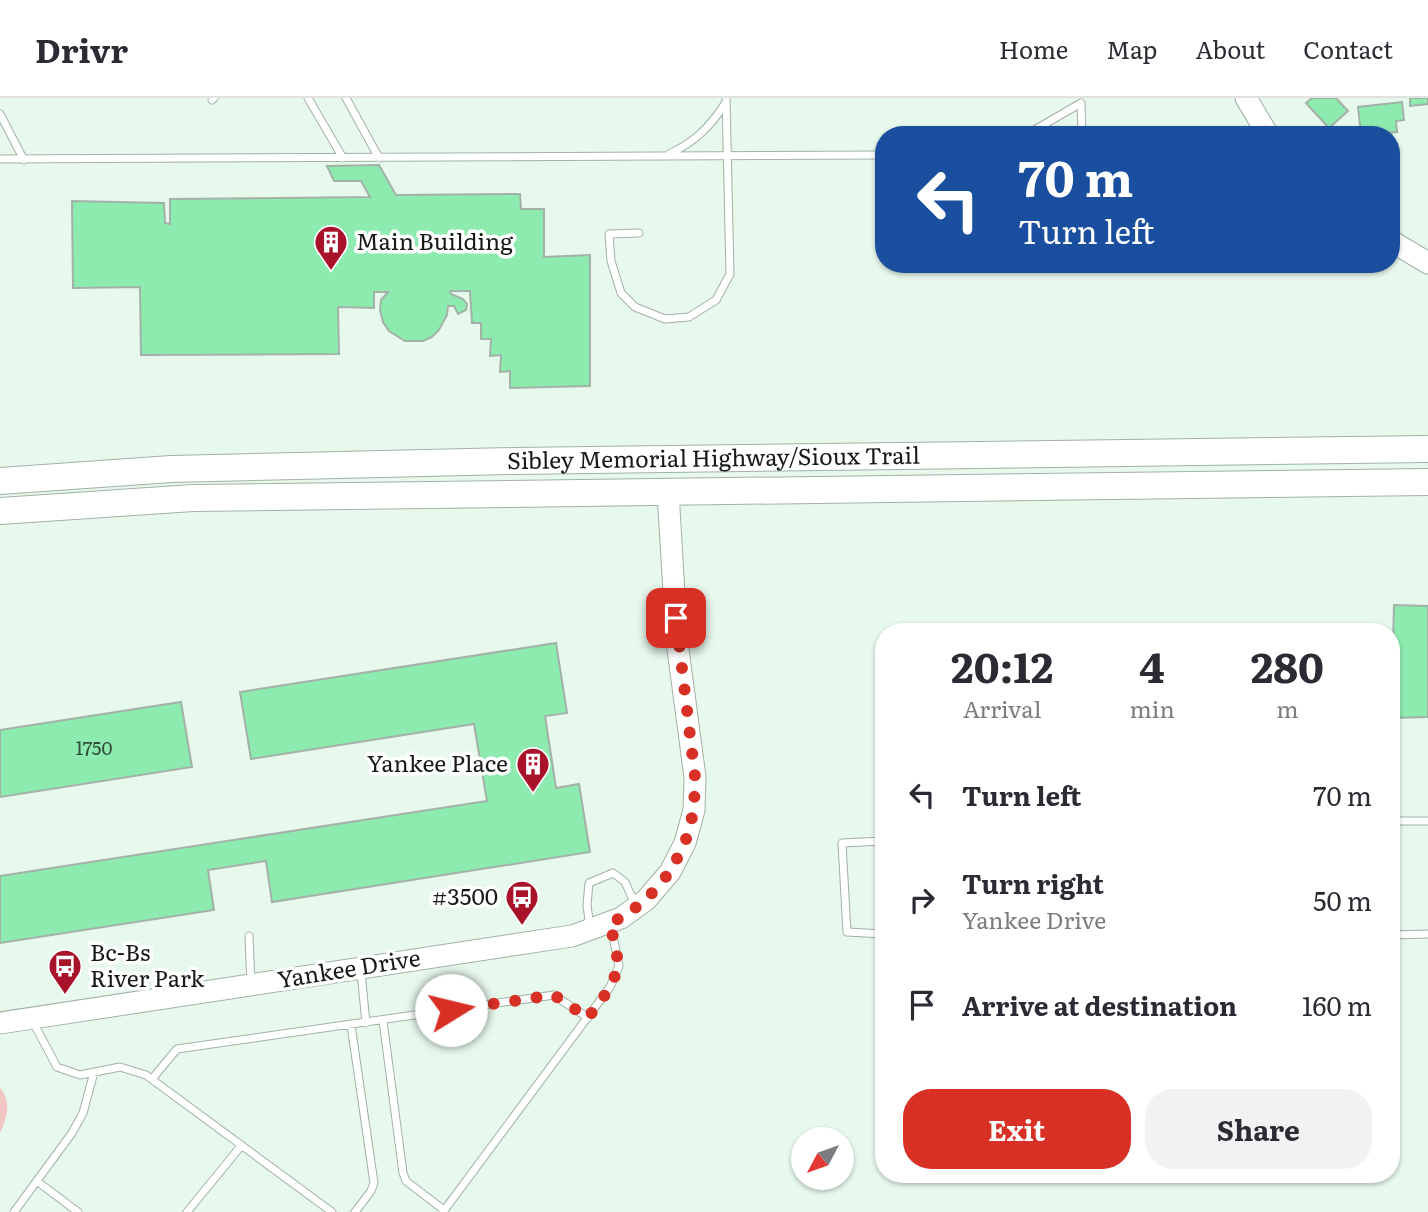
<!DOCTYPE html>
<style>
:root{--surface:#fff;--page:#f2f2f3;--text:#2b2b33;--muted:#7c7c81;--line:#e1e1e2;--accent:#d93025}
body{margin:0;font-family:Literata,serif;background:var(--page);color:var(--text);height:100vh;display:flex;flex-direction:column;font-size:26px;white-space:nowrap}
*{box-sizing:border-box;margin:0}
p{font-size:23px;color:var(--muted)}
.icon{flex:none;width:38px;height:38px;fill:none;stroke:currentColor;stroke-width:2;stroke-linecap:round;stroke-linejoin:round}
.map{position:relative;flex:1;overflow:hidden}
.details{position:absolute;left:875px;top:525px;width:525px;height:560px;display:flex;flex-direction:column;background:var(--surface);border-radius:28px;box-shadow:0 2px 5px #0004}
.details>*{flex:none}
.banner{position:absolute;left:875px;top:28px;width:525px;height:147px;border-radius:28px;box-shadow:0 2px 5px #0004;background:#1a4fa0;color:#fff;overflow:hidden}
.needle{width:46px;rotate:229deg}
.tools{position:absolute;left:791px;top:1029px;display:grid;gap:14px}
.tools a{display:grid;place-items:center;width:63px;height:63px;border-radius:50%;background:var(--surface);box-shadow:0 2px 5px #0004;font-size:35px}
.pin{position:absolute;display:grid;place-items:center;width:60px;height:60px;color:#fff;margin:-30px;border-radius:14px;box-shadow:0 4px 10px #0006}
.me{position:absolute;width:77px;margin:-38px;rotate:81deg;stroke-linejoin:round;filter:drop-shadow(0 0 5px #0008)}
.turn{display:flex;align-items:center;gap:24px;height:147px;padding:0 28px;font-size:32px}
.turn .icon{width:91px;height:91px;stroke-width:2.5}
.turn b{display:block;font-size:49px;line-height:60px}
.eta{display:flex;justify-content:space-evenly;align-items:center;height:119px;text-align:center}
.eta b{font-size:42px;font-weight:700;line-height:49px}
.button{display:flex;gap:14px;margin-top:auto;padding:14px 28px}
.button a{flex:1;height:80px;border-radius:28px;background:var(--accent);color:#fff;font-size:28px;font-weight:700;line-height:80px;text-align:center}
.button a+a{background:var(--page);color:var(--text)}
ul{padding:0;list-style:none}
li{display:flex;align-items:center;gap:21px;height:105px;padding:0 28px}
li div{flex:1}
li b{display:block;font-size:26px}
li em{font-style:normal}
header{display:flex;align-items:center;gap:42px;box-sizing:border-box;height:98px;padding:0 35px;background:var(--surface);border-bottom:2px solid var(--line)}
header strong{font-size:33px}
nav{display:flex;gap:38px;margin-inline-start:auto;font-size:24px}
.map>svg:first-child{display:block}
.water{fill:#f1c6c4}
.building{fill:#8eebb0;stroke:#a2b2a7;stroke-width:2}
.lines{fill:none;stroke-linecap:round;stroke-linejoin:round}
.lane-casing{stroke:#a2b1a6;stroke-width:9}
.secondary-casing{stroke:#a2b1a6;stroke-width:23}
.highway-casing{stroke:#a2b1a6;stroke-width:28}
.lane{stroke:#fff;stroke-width:7}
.secondary{stroke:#fff;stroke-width:21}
.highway{stroke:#fff;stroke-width:26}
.route{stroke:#d93025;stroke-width:12;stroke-dasharray:0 21.6}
.labels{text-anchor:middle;stroke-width:7;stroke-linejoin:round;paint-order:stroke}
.number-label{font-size:19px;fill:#344f3d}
.poi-label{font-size:23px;fill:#161b17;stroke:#fff;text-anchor:start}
.street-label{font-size:23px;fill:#161b17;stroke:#fff}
</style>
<header>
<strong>Drivr</strong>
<nav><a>Home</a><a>Map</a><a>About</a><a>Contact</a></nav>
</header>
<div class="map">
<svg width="1428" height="1114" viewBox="0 0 1428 1114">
<rect width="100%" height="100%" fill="#e7f8ec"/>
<path class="water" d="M0,990C12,1003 7,1020 0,1035Z"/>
<path class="building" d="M1312,0H1336L1348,13L1329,30L1306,5Z
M1410,0H1428V6L1410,8Z
M1402,4L1404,22L1396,23L1397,34L1361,37L1358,9Z
M379,67L396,97L520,96L521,111H544V159L590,157V288L510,290V273L500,274L501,257L490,258L491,241H481V225H472L470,193H450L451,196L463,201L467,206L466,212L458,216L454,208H448L447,217L439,232L432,239L423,243H405L389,233L383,224L380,212L381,202L388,194H374V210L338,209L339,256L141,257L140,189L73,190L72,103L164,105L165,125L170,126V101L370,99L361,83H334L327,68Z
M1394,507L1428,508V619L1391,620Z
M556,545L567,615L545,618L556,690L579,686L590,754L272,804L266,763L208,772L214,812L0,845V778L487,703L474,626L251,661L240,594Z
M181,604L192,669L0,699V632Z"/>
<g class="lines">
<defs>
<path id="lane" d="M308,0L343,60
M346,0L379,60
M212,2L214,0
M0,16L24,62
M1026,37L1081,5L1082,37
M669,56C695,44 711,28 726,4
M0,61L884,57
M639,135L609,136L611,163L621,195L635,209L665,221L689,219L716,202L730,176L726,0
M1391,723H1428
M884,743L842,745L847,834L884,836
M590,830L587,807L589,785L613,775L625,784L635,806
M1391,837L1428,836
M249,838L251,886
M361,874L366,925
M383,923L403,1075L406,1083L444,1112
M33,924L57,969L80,977L120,969L146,977L332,1114
M351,927L374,1085L371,1093L355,1114
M152,981L177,951L554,897L588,920
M38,1084L78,1114
M14,1114L72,1035L83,1015L94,974
M187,1114L241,1048
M443,1114L610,889L619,868L611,828"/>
<path id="secondary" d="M1246,0L1268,37
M1391,143L1428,165
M0,925L572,838L621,820L646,802L670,774L685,745L694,712L695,679L677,544L668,394"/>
<g id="highway">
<path id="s1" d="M0,383L171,371L514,363L1428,351"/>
<path d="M0,413L193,400L1428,384"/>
</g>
</defs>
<use href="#lane" class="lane-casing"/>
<use href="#secondary" class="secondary-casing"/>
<use href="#highway" class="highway-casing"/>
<use href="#lane" class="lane"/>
<use href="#secondary" class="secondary"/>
<use href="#highway" class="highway"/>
</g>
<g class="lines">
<path class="route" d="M451,912L554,897L588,920L610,890L619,868L610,824L621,820L646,802L670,774L685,745L694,712L695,679L676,520"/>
</g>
<defs>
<symbol id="building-pin" viewBox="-11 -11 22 30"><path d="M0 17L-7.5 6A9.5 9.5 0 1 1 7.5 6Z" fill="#a9132a" stroke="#fff"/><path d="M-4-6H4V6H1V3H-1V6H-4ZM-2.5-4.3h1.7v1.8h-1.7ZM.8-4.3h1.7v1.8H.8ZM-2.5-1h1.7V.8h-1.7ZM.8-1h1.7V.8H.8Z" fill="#fff"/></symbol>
<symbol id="bus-pin" viewBox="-11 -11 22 30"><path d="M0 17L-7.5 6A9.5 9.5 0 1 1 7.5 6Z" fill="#a9132a" stroke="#fff"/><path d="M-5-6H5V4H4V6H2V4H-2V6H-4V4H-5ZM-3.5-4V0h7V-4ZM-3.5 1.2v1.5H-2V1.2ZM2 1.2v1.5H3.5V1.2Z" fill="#fff"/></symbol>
</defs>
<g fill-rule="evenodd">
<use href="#building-pin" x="312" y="125" width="38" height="52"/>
<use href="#building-pin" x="514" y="647" width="38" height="52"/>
<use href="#bus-pin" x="503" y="780" width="38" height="52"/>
<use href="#bus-pin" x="46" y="849" width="38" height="52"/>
</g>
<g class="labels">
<g class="number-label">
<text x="94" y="657">1750</text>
</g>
<g class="poi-label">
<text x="356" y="152">Main Building</text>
<text x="508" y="674" text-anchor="end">Yankee Place</text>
<text x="498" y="807" text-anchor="end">#3500</text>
<text x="90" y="863">Bc-Bs<tspan x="90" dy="26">River Park</tspan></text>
</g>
<g class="street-label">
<text dy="8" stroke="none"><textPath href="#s1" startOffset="714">Sibley Memorial Highway/Sioux Trail</textPath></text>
<text transform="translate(349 871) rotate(-9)" y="8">Yankee Drive</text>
</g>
</g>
</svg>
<div class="tools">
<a><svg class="needle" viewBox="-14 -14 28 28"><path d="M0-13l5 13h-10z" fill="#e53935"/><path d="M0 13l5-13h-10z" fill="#7c7c81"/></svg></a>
</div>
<div class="pin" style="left:676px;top:520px;background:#d93025"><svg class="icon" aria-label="arrive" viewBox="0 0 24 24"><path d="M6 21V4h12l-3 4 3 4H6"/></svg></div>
<svg class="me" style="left:451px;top:912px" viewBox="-20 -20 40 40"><circle r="19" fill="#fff"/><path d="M0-13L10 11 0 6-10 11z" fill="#d93025"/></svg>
<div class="banner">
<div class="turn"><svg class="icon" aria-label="left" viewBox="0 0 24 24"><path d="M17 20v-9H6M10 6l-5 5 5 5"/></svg><div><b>70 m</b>Turn left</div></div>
</div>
<section class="details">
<div class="eta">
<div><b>20:12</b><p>Arrival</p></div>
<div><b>4</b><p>min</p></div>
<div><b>280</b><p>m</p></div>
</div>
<ul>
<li><svg class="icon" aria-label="left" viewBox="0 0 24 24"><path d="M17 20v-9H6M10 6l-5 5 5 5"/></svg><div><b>Turn left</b></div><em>70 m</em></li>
<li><svg class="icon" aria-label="right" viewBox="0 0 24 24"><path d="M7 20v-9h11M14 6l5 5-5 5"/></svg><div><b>Turn right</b><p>Yankee Drive</p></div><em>50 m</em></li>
<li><svg class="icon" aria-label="arrive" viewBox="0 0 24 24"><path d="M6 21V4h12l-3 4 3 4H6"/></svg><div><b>Arrive at destination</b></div><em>160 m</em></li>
</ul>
<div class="button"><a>Exit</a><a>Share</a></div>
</section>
</div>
